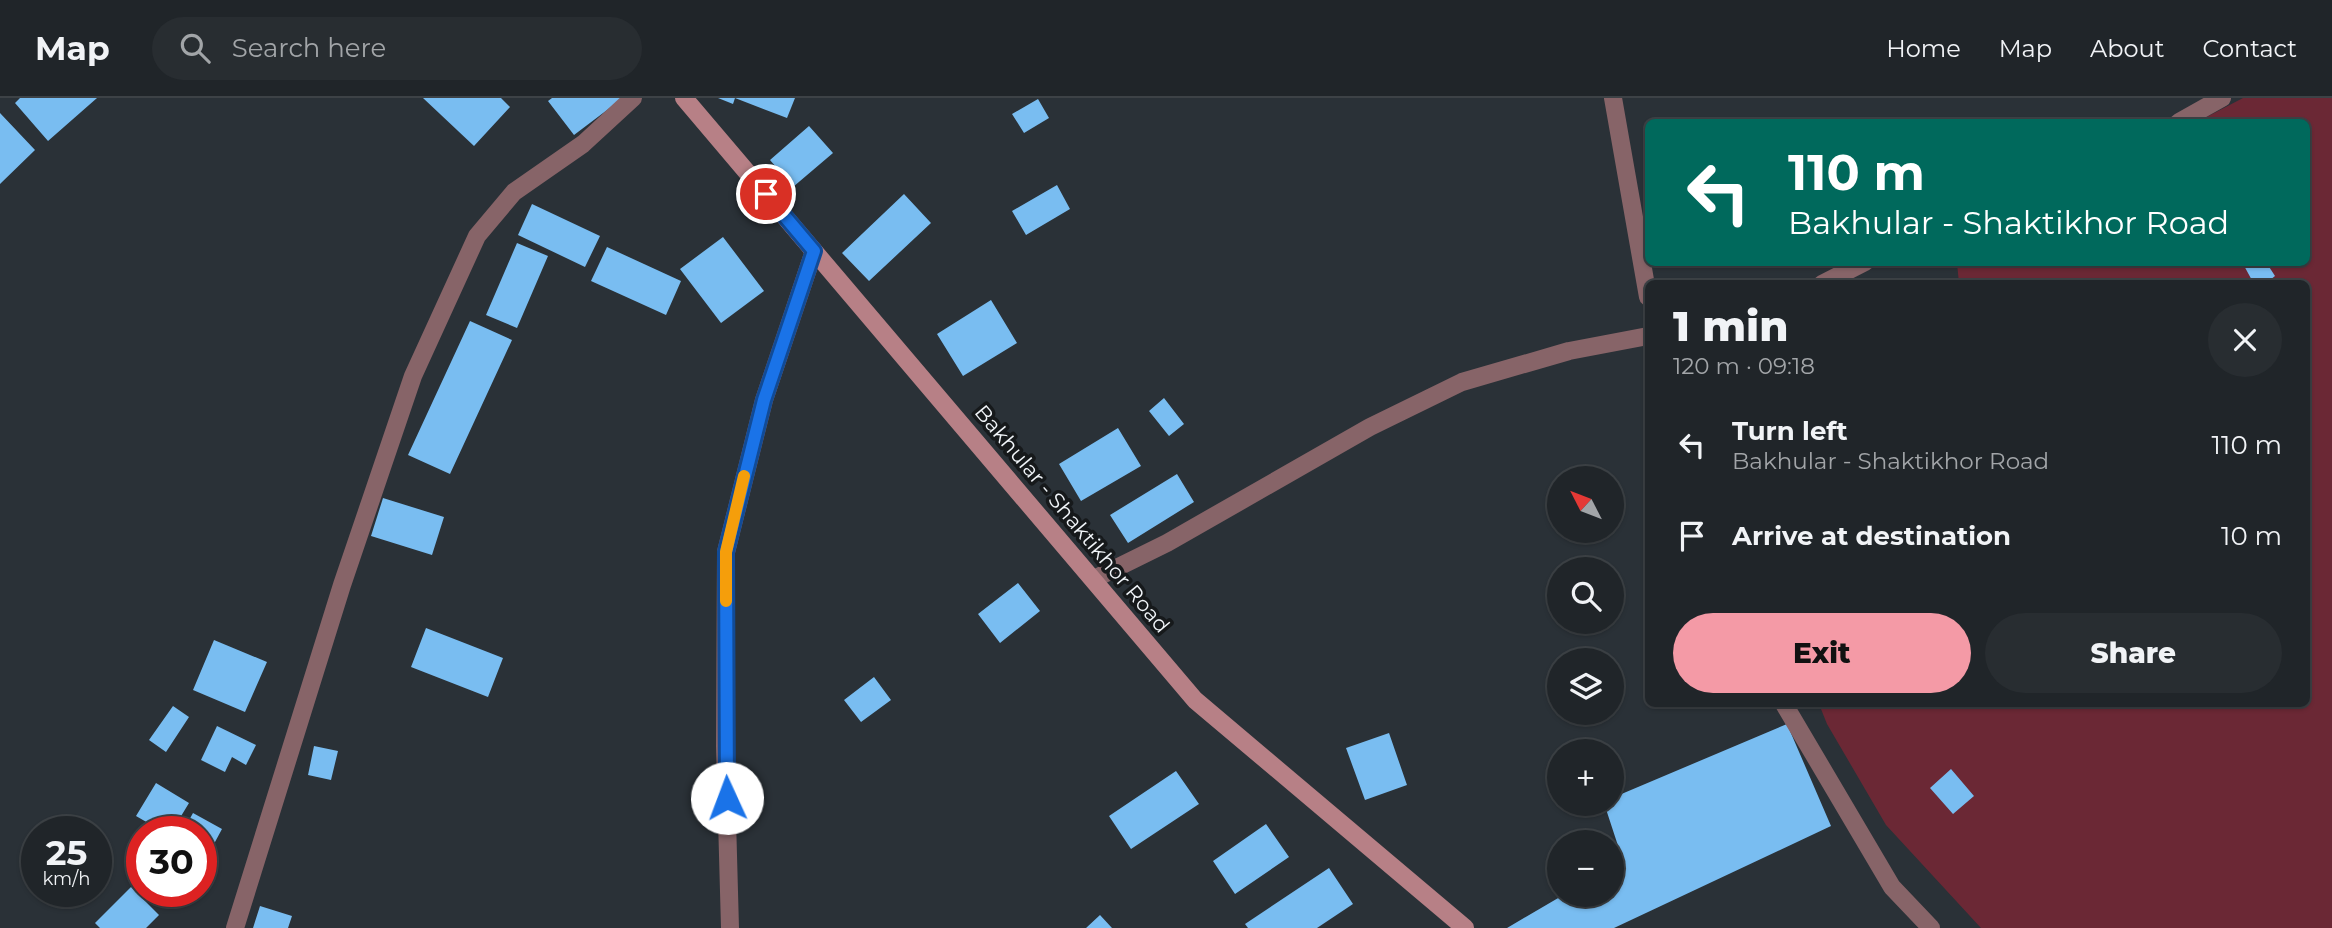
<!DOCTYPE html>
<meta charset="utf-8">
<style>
:root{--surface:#202529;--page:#282d31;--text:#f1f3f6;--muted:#a2a5a8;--line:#3d4246;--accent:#f49aa6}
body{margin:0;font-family:Montserrat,sans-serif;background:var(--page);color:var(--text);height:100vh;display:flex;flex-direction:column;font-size:26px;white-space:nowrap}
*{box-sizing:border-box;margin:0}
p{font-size:23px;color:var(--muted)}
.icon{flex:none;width:38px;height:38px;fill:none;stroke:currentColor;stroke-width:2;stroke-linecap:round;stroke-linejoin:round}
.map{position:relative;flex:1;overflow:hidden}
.drawer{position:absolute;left:1645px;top:182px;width:665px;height:427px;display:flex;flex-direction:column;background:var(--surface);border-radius:10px;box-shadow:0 2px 5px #0004,0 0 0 2px var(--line)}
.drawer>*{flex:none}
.banner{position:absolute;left:1645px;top:21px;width:665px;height:147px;border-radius:10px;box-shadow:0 2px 5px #0004,0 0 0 2px var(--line);background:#00695c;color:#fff;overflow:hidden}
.needle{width:46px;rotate:312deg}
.fabs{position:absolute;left:1547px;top:368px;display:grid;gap:14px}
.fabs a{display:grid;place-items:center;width:77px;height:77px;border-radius:50%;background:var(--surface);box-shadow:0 2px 5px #0004,0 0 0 2px var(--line);font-size:35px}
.speed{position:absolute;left:21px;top:718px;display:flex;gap:14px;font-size:35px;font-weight:700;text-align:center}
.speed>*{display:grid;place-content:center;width:91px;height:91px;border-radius:50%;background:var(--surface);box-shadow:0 2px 5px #0004,0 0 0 2px var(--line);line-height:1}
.speed small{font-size:18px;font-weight:400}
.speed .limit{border:10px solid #d22;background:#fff;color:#111}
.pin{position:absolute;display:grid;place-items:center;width:60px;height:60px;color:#fff;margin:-30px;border:4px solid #fff;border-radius:50%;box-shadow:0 2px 7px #0007}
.me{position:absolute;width:77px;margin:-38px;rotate:358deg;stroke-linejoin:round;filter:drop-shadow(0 0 5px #0008)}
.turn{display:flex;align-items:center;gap:24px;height:147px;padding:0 28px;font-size:32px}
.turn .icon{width:91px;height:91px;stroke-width:2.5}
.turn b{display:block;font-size:49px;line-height:60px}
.round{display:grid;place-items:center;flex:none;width:74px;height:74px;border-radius:37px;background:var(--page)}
.head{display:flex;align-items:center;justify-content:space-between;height:119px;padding:0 28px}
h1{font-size:42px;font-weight:800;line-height:52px}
.cta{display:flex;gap:14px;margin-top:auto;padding:14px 28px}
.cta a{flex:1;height:80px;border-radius:42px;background:var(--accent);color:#111;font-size:28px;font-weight:800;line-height:80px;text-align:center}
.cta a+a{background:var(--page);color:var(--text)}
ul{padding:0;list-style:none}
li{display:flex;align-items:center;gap:21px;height:91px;padding:0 28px}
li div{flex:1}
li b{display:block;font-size:26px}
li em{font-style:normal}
header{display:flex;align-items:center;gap:42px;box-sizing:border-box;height:98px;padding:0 35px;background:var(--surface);border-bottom:2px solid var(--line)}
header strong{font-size:33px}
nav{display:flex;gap:38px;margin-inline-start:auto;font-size:24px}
.search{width:490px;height:63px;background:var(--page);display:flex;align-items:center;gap:18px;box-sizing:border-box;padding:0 24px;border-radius:38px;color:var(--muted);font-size:26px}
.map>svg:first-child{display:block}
.green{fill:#6b2835}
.building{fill:#79bdf1}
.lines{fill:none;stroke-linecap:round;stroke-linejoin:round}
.street{stroke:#876468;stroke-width:18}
.secondary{stroke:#b78086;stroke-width:18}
.route-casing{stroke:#114b97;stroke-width:18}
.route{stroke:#1a73e8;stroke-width:12}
.slow{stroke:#f59e0b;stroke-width:12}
.labels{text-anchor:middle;stroke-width:7;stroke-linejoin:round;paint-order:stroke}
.street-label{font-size:21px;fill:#f1f5f9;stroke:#16191b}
</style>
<header>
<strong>Map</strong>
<div class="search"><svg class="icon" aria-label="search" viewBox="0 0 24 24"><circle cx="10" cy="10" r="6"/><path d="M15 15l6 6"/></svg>Search here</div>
<nav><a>Home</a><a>Map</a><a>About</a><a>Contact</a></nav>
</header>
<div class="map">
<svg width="2332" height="830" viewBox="0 0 2332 830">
<rect width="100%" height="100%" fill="#2a3137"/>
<path class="green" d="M2243,0H2332V830H1981L1886,727L1827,626L1819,606H2306V186L1959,185L1957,165L2306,164V24H2197Z"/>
<path class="building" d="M20,0H97L48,43L15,5Z
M423,0H501L510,9L474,48Z
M552,0H623L574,37L548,3Z
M718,0H795L787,20L735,0L733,6Z
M1038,1L1049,20L1024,35L1012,16Z
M0,15L35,52L0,86Z
M809,28L833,55L793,89L770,62Z
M1057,87L1070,111L1026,137L1012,113Z
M904,96L931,125L869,183L842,155Z
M532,106L600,138L585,169L518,137Z
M723,139L764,193L721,225L680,171Z
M517,145L548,158L517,230L486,217Z
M607,149L681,183L666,217L591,183Z
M2242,164H2266L2275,178L2265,186H2254Z
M991,202L1017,245L963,278L937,236Z
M470,223L512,242L450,376L408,357Z
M1164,300L1184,326L1169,338L1149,313Z
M1118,330L1141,368L1081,403L1059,366Z
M1177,376L1194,404L1128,445L1110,417Z
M383,400L444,419L432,457L371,438Z
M1018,485L1040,513L1000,545L978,516Z
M426,530L503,560L488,599L411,569Z
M214,542L267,564L245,614L193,592Z
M874,579L891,602L861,624L844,602Z
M173,608L189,619L166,654L149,642Z
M1787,626L1831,728L1614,830H1507L1565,796H1612V769L1623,763L1604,705H1612V700Z
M217,628L256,647L246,667L232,659L225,674L201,662Z
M1389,635L1407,687L1365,702L1346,650Z
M314,648L338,653L331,682L308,677Z
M1951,671L1974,698L1953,716L1930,690Z
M1176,673L1199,706L1131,751L1109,718Z
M156,685L189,705L172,733H162L136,718Z
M193,715L222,731L201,770V733H183Z
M1266,726L1289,759L1235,796L1213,763Z
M1329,770L1353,806L1317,830H1248L1245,826Z
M131,789L159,817L146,830H100L95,825Z
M260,808L292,818L288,830H253Z
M1100,817L1112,830H1086Z"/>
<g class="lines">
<path class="street" d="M1613,0L1648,199
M2179,24L2222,0
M1822,186L1865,164
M1094,481L1167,445L1370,329L1462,284L1569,253L1648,238
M1784,606L1892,789L1931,830
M235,830L342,487L413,278L477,138L514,94L583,46L633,0
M730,830L725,648L726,454L764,302L814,153"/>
<path class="secondary" d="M684,0L1195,602L1465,830"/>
</g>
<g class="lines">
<defs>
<path id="route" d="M727,700L726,454L764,302L814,153L766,96"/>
</defs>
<use href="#route" class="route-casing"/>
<use href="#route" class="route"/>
<path class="slow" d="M726,503V454L744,378"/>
</g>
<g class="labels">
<g class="street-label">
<text transform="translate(1072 421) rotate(50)" y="7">Bakhular - Shaktikhor Road</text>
</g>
</g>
</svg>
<div class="fabs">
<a><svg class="needle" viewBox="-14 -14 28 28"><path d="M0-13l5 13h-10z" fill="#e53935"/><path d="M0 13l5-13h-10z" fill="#a2a5a8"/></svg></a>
<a><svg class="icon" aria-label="search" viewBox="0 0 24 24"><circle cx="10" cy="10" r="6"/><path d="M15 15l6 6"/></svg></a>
<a><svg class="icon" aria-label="layers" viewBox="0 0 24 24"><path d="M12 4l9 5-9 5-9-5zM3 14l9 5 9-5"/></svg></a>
<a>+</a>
<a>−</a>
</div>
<div class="speed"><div>25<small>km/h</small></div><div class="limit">30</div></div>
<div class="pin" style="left:766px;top:96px;background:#d93025"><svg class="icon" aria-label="arrive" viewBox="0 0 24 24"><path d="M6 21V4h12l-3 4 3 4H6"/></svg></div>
<svg class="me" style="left:727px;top:700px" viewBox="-20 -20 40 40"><circle r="19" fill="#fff"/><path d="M0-13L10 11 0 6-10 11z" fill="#1a73e8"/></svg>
<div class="banner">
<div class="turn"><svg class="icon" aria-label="left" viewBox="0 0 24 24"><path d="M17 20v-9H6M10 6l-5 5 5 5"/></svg><div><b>110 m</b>Bakhular - Shaktikhor Road</div></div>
</div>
<section class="drawer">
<div class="head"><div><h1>1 min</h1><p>120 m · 09:18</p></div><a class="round"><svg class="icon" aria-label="close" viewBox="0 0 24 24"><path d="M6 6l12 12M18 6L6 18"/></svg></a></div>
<ul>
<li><svg class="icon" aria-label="left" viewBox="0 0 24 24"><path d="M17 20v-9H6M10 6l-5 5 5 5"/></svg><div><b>Turn left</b><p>Bakhular - Shaktikhor Road</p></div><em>110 m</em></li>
<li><svg class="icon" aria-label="arrive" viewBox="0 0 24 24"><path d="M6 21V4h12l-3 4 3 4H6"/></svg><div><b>Arrive at destination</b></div><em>10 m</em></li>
</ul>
<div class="cta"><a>Exit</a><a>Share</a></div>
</section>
</div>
